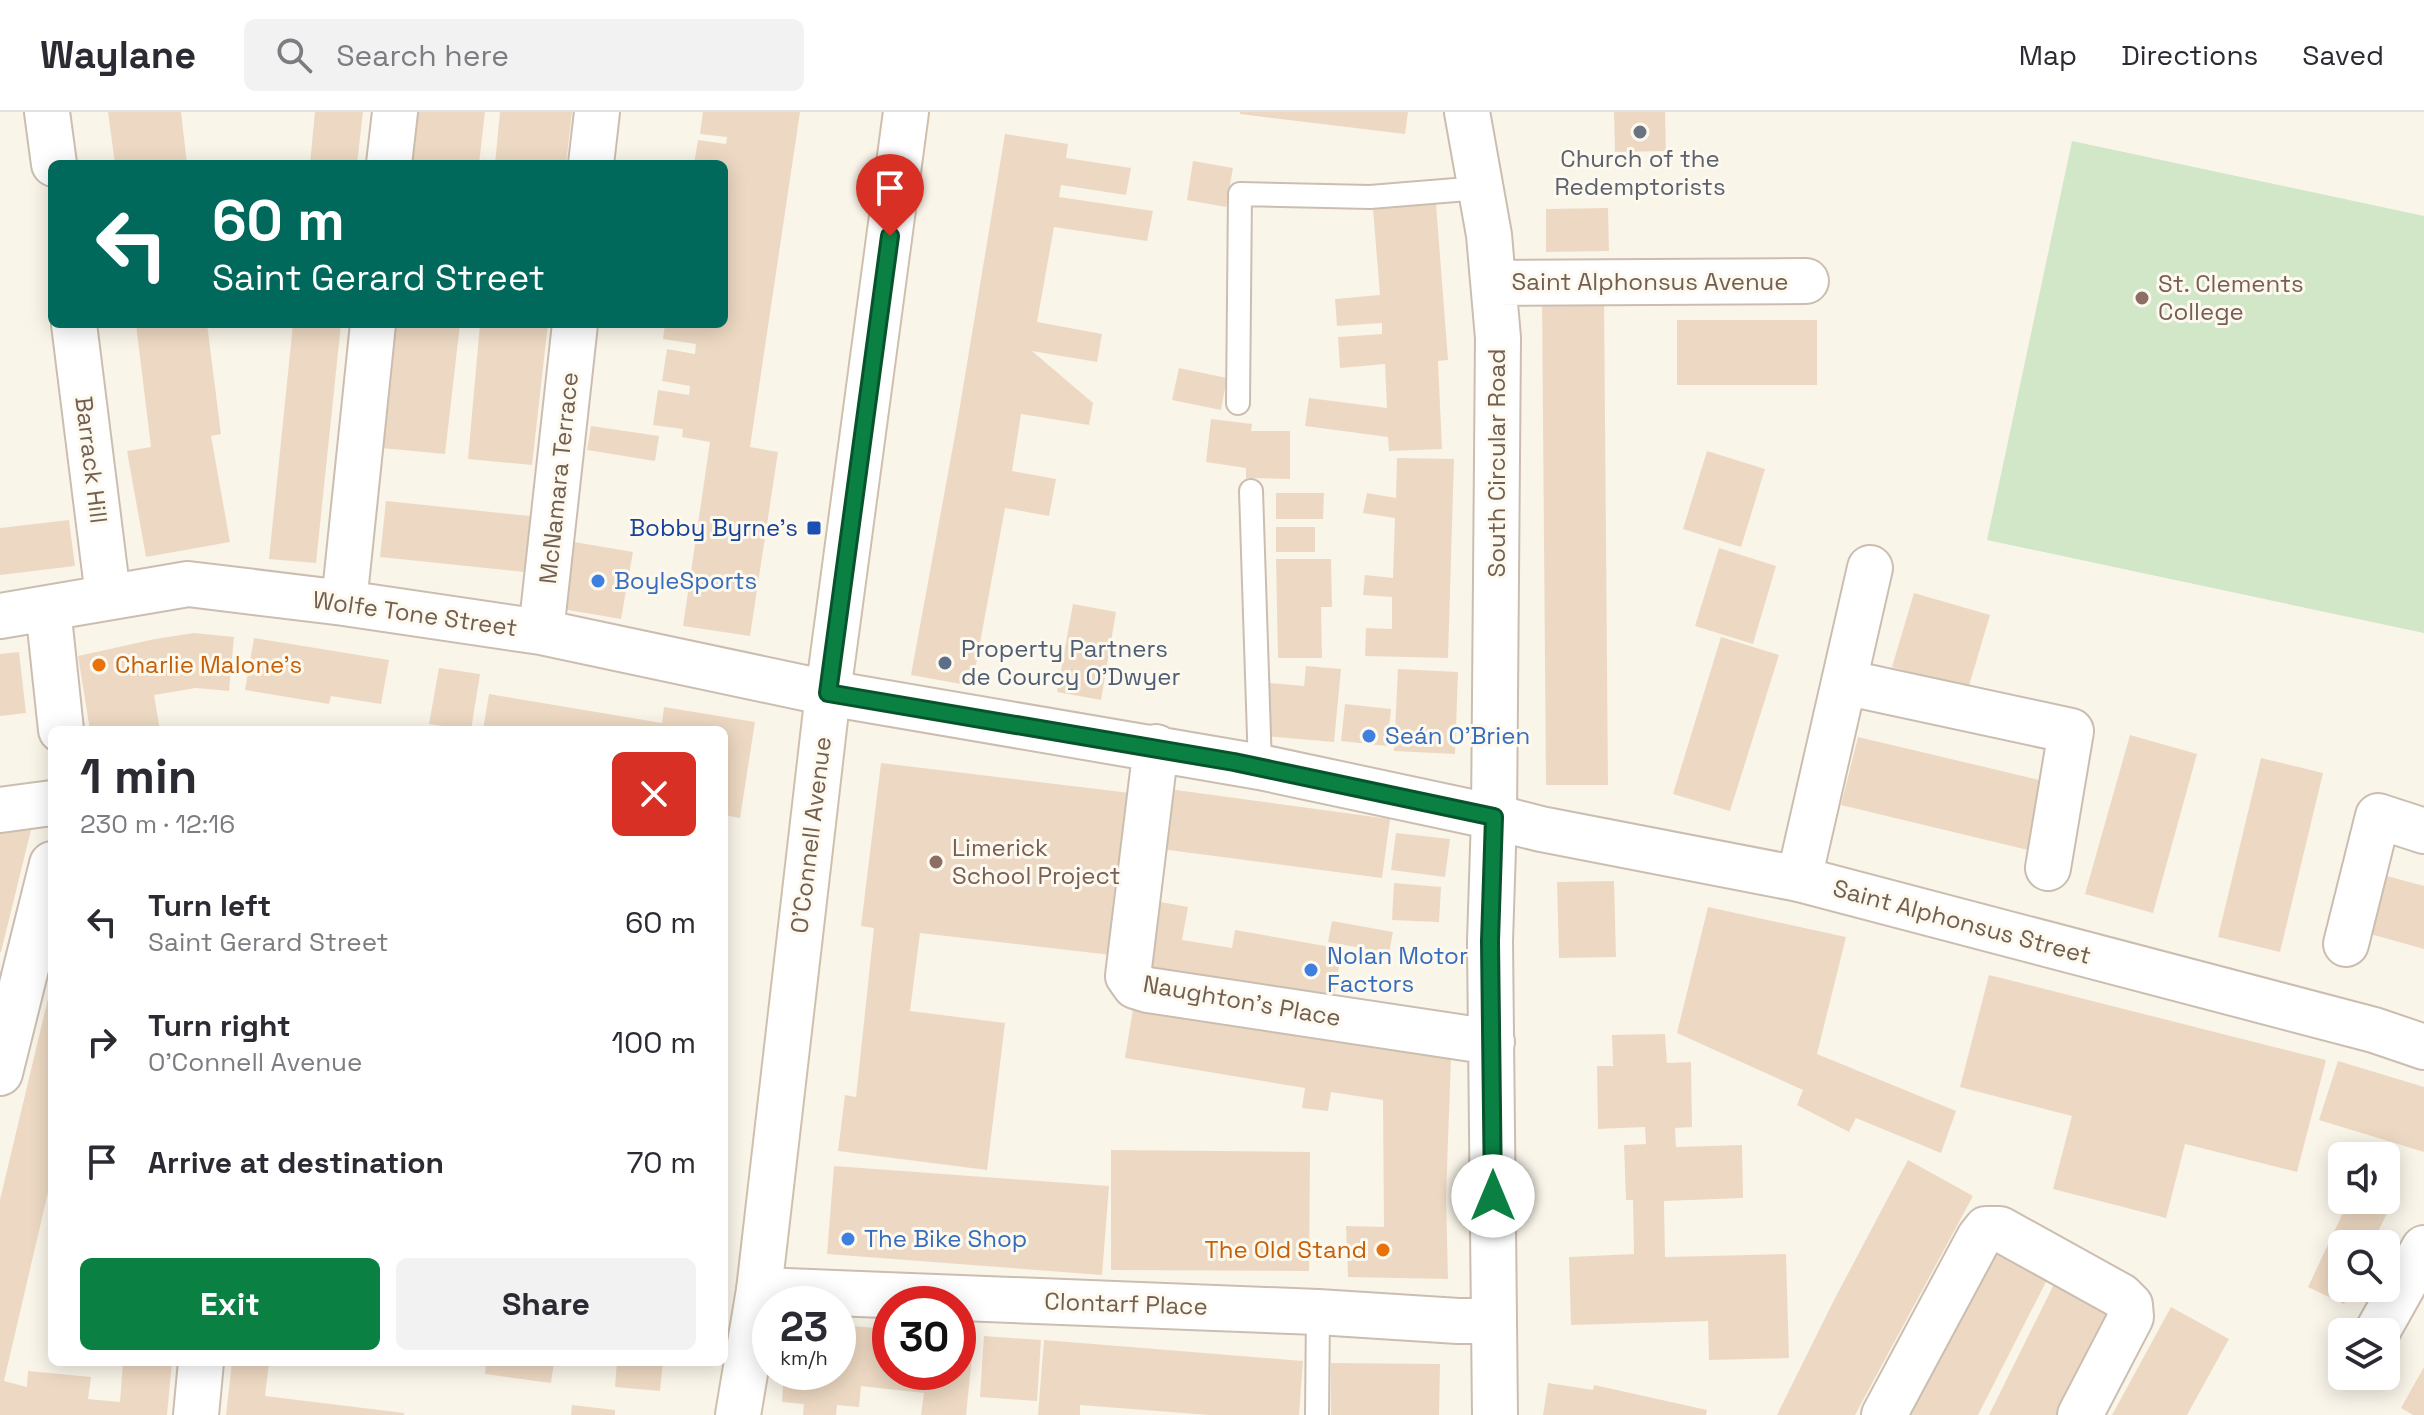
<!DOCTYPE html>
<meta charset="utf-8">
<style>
:root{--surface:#fff;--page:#f2f2f3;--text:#2b2b33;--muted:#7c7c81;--line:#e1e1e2;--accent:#0b8043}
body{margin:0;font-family:"Space Grotesk",sans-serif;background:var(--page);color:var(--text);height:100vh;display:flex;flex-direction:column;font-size:30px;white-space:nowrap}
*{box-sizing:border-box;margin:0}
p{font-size:26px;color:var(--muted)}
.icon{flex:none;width:44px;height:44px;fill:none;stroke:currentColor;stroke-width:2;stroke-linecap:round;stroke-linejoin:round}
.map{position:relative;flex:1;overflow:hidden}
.side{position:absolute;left:48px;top:614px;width:680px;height:640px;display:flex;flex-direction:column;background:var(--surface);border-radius:12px;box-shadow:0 4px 20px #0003}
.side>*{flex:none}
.hud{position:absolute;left:48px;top:48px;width:680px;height:168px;border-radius:12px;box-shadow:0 4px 20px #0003;background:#00695c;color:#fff;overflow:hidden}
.fabs{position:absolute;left:2328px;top:1030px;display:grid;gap:16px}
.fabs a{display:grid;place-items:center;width:72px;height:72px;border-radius:12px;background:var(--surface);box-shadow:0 4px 20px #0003;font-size:40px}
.speed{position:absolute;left:752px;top:1174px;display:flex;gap:16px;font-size:40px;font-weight:700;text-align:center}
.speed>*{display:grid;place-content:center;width:104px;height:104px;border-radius:50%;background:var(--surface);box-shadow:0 4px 20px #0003;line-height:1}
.speed small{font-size:20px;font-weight:400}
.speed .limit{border:12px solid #d22;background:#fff;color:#111}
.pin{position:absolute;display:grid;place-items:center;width:68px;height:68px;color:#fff;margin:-82px -34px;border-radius:50% 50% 50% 0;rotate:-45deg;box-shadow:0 0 8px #0007}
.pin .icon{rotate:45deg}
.me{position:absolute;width:88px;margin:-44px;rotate:0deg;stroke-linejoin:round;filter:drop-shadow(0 0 6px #0008)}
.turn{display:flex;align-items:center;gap:28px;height:168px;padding:0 32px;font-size:36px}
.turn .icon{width:104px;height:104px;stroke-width:2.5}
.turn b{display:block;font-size:56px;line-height:68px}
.round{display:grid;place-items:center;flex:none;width:84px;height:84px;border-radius:12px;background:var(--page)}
.head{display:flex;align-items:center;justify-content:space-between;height:136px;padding:0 32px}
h1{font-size:48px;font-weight:700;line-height:60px}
.primary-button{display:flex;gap:16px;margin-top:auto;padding:16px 32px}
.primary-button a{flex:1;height:92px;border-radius:12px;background:var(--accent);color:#fff;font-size:32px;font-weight:700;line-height:92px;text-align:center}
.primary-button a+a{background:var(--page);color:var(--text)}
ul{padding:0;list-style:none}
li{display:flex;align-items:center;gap:24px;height:120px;padding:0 32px}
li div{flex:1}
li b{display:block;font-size:30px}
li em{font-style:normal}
header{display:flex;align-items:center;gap:48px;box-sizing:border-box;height:112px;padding:0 40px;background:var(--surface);border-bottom:2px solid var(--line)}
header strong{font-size:38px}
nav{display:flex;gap:44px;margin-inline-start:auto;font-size:28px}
.search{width:560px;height:72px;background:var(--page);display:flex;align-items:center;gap:20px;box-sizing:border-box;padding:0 28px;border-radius:12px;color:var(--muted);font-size:30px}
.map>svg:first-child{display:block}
.green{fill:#d1e7c8}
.building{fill:#edd9c3}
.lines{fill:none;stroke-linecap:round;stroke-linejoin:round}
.service-casing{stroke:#cbbeb0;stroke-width:26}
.minor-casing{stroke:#cbbeb0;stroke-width:48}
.tertiary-casing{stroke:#cbbeb0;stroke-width:48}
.secondary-casing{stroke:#cec0ad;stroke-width:48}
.service{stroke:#fff;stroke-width:22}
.minor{stroke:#fff;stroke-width:44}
.tertiary{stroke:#fff;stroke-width:44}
.secondary{stroke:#fff;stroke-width:44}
.route-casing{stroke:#07532c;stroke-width:20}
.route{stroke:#0b8043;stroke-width:14}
.worship-dot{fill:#6b7280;stroke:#fdf9ef;stroke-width:3}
.education-dot{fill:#8d6e63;stroke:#fdf9ef;stroke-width:3}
.transit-dot{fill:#1a4fb4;stroke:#fdf9ef;stroke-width:3}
.shop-dot{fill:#3f7fe0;stroke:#fdf9ef;stroke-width:3}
.service-dot{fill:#5c6f8a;stroke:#fdf9ef;stroke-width:3}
.food-dot{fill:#e8710a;stroke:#fdf9ef;stroke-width:3}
.labels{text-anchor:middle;stroke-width:6;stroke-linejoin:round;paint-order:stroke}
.worship-label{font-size:24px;fill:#5b616d;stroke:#fdf9ef}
.street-label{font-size:24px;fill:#725f4f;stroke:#fdf9ef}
.education-label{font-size:24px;fill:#785e54;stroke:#fdf9ef;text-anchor:start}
.transit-label{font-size:24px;fill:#164399;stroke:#fdf9ef;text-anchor:end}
.shop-label{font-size:24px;fill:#366cbe;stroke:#fdf9ef;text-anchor:start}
.service-label{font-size:24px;fill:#4e5e75;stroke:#fdf9ef;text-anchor:start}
.food-label{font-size:24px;fill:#c56008;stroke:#fdf9ef;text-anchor:start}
</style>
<header>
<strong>Waylane</strong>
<div class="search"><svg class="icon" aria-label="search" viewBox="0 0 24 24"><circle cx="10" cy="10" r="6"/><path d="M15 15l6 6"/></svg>Search here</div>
<nav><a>Map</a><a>Directions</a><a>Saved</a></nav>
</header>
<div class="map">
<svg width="2424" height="1303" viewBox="0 0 2424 1303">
<rect width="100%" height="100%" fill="#faf5e9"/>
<path class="green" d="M2072,29L2424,104V521L1987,428Z"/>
<path class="building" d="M108,0H181L187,52H115Z
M315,0H363L357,52H310Z
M413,0H485L479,52H408Z
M500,0H572L566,52H495Z
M703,0H800L750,335L778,340L750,524L683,514L710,330L682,325L683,317L653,313L658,278L689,283L690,274L662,269L667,237L695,242L696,232L663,227L665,212H724V52H694L698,28L726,32L727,25L700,22Z
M1240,0H1408L1405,22L1240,2Z
M1614,0H1665L1666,39L1615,40Z
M1005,22L1068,32L1066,46L1131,56L1126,83L1061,73L1059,85L1153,99L1147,129L1054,115L1037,210L1102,222L1097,250L1032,239L1093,291L1089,313L1021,302L1012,359L1056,367L1049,404L1005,396L972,574L911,563L957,312Z
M1193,49L1233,56L1226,95L1187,88Z
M1436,92L1448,248L1438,249L1442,337L1389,339L1388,325L1305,314L1309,286L1387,296L1385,252L1340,256L1338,225L1382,222V211L1337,214L1335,187L1380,183L1373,97Z
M1608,96L1609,139L1546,140V97Z
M1604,183L1608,673H1546L1542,184Z
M1677,208H1817V273H1677Z
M136,212H207L221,322L211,324L230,430L146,445L127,339L151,335Z
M293,212H341L316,451L269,447Z
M393,212H460L445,342L381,336Z
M480,212H548L532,353L468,347Z
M1179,256L1227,266L1221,298L1172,288Z
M1211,307L1252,312L1251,319H1290V367L1246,366V356L1206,350Z
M591,314L659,324L655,349L587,338Z
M1707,339L1765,357L1741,435L1683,417Z
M1397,346L1454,347L1448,546L1365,544L1366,516L1392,517V485L1363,483L1365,463L1393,466L1395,406L1363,401L1367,381L1396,386Z
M1276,381H1324L1323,407H1276Z
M386,389L530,404L524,460L380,445Z
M69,408L75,454L0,463V416Z
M1276,415H1315V440H1276Z
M574,430L633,440L621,507L562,497Z
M1719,436L1776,454L1753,532L1695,514Z
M1276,447H1331L1332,495H1321L1322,546H1278Z
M1914,481L1990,503L1968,577L1892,555Z
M1073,492L1116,500L1101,588L1057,580Z
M194,521L234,525L229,579L196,576L154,583L160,618H90L78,544L155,527Z
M1721,525L1779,543L1730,699L1673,682Z
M254,526L389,548L381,592L331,584L329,592L245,578Z
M19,540L26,601L0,604V542Z
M1306,554L1341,557L1334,630L1264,624L1269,571L1304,574Z
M439,556L480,562L471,618L429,612Z
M1398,557L1458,560L1455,642L1394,639Z
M489,582L662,611L664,595L755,610L740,706L724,703V618H483Z
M1345,592L1391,597L1387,634L1341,629Z
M2130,623L2197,642L2153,801L2085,782Z
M1858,625L2044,669L2028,738L1841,693Z
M2261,646L2323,661L2280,840L2218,825Z
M881,651L1130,681L1111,843L920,821L910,899L1005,911L987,1058L838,1039L845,983L856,985L874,816L861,814Z
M1161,676L1390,707L1382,766L1153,736Z
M0,711L31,718L1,840H0Z
M1396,721L1450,727L1445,765L1391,758Z
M2372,760L2424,774V837L2356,818Z
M1614,769L1616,845L1559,846L1557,770Z
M1394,771L1441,775L1439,810L1392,808Z
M1150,788L1188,795L1182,828L1232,836L1235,818L1342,837L1332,896L1139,857Z
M1708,795L1846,825L1817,942L1956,999L1941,1041L1856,1006L1849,1020L1797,993L1803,978L1677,921Z
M1332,809L1393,820L1389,841L1328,830Z
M1989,863L2326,948L2297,1060L2185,1032L2166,1106L2053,1077L2072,1004L1960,975Z
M51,874L52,1063L4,1269L27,1275L28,1259L91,1265L88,1287L120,1290L123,1250H172L167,1303H0V1088Z
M1133,897L1391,939L1451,946L1446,1084L1448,1167L1348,1165L1346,1114L1384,1115L1383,988L1331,980L1328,999L1302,996L1305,976L1125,946Z
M1665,922L1667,951L1691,950L1692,1015L1675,1016L1676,1035L1742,1033L1743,1086L1664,1089L1665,1145L1786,1142L1789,1246L1709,1248L1708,1209L1571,1213L1569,1145L1634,1142L1633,1088H1626L1624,1033L1646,1032L1645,1015L1598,1017L1597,954H1613L1612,923Z
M2338,949L2424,975V1040L2319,1008Z
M1111,1038L1310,1040L1309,1159L1111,1158Z
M1908,1048L1973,1084L1855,1303H1777L1833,1190Z
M834,1054L1109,1074L1102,1163L827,1142Z
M2349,1088H2370L2389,1097L2372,1132H2342V1176H2352L2344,1192L2308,1175Z
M1991,1132L2050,1162L1978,1303H1904Z
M2059,1162L2113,1189L2057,1303H1989Z
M2171,1195L2229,1227L2187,1303H2112Z
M838,1213L890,1217V1260H958V1223L974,1225L966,1303H921L924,1281L861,1274L859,1295L837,1293L836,1303H803L804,1292L782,1290L784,1260H838Z
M984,1224L1041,1228L1037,1289L980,1285Z
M1044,1228L1303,1249L1299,1303H1209L1080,1293V1303H1038Z
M232,1250H269L265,1284L404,1301V1303H226Z
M486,1250H554L551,1271L485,1262Z
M617,1250H663L660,1279L615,1275Z
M1331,1251L1440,1252L1439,1303H1331Z
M2424,1255V1303H2413L2401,1296Z
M1548,1271L1593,1278L1594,1273L1707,1298L1706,1303H1543Z
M572,1293L615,1298V1303H571Z"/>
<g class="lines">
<defs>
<path id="service" d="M1238,291L1240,82L1370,85L1480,76
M1251,379L1260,655
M1317,1303L1318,1200"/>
<path id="minor" d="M47,0L54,52
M1467,0L1489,123L1498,226L1494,705L1490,829L1495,1303
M389,52L395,0
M591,52L597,0
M1494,171L1806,169
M74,212L108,484
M344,491L373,212
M48,496L61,618
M0,504L188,472L344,491L541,520L828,581L1260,655L1494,705
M541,520L575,212
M1844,570L2071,619L2048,756
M1156,635L1128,864L1135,874L1148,878L1492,930
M0,698L52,691
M1799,767L1870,456
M2346,832L2378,704L2424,719
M0,961L52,752
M759,1178L1318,1200L1458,1209L1493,1208
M2377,1220L2424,1136
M196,1303L201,1250
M1884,1303L1979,1126L1986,1117H2000L2121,1184L2130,1193L2131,1205L2080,1303"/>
<path id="tertiary" d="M1494,705L1541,717L1799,767L2374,918L2424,935"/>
<path id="secondary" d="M738,1303L759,1178L828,581L906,0"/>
</defs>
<use href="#service" class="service-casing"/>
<use href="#minor" class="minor-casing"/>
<use href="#tertiary" class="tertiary-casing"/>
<use href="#secondary" class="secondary-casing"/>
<use href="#service" class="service"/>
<use href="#minor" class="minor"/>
<use href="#tertiary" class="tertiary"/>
<use href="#secondary" class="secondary"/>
</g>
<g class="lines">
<defs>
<path id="route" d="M890,124L828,581L1234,650L1494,705L1490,829L1493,1084"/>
</defs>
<use href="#route" class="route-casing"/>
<use href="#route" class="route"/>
</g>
<circle class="worship-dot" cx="1640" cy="20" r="8"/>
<g class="education-dot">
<circle cx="2142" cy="186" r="8"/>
<circle cx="936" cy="750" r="8"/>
</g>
<rect class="transit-dot" x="806" y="408" width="16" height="16" rx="4"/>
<g class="shop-dot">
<circle cx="598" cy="469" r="8"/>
<circle cx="1369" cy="624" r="8"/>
<circle cx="1311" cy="858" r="8"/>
<circle cx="848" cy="1127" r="8"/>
</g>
<circle class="service-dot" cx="945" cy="551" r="8"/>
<g class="food-dot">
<circle cx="99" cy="553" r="8"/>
<circle cx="1383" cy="1138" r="8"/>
</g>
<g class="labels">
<g class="worship-label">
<text x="1640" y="55">Church of the<tspan x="1640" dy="28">Redemptorists</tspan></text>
</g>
<g class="street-label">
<text x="1650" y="178">Saint Alphonsus Avenue</text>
<text transform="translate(91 348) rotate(83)" y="8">Barrack Hill</text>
<text transform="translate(1497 351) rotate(-90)" y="8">South Circular Road</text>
<text transform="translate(559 366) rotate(-84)" y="8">McNamara Terrace</text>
<text transform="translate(415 502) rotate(8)" y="8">Wolfe Tone Street</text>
<text transform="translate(811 723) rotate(-83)" y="8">O'Connell Avenue</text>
<text transform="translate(1962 810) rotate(15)" y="8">Saint Alphonsus Street</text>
<text transform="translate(1242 889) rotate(10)" y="8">Naughton's Place</text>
<text transform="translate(1126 1192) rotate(2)" y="8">Clontarf Place</text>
</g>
<g class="education-label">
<text x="2158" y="180">St. Clements<tspan x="2158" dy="28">College</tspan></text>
<text x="952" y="744">Limerick<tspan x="952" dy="28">School Project</tspan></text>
</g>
<g class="transit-label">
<text x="798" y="424">Bobby Byrne's</text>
</g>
<g class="shop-label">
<text x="614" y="477">BoyleSports</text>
<text x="1385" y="632">Seán O'Brien</text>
<text x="1327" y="852">Nolan Motor<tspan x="1327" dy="28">Factors</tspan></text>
<text x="864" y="1135">The Bike Shop</text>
</g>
<g class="service-label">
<text x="961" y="545">Property Partners<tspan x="961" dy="28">de Courcy O'Dwyer</tspan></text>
</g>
<g class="food-label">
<text x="115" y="561">Charlie Malone's</text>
<text x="1367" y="1146" text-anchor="end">The Old Stand</text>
</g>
</g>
</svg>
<div class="fabs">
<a><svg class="icon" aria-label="sound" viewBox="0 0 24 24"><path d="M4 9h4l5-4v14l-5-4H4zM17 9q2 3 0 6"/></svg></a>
<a><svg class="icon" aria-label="search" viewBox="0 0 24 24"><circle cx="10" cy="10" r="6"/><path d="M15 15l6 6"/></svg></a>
<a><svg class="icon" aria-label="layers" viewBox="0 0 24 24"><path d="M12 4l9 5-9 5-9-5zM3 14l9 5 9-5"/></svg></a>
</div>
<div class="speed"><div>23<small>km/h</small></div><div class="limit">30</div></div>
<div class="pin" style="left:890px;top:124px;background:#d93025"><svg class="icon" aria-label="arrive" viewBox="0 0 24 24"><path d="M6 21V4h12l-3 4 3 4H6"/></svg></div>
<svg class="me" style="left:1493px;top:1084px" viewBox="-20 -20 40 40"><circle r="19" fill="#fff"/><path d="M0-13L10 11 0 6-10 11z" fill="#0b8043"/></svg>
<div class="hud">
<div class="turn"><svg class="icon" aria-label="left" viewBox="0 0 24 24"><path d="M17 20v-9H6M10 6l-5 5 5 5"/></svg><div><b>60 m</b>Saint Gerard Street</div></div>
</div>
<section class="side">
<div class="head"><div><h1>1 min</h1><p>230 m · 12:16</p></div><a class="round" style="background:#d93025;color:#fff"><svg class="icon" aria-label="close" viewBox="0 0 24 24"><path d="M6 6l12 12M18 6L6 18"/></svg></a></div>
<ul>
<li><svg class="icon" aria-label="left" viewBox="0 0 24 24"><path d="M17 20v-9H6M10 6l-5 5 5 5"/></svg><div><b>Turn left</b><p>Saint Gerard Street</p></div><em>60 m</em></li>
<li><svg class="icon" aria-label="right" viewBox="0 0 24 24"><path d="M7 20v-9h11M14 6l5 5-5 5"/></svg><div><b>Turn right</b><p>O'Connell Avenue</p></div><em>100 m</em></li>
<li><svg class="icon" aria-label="arrive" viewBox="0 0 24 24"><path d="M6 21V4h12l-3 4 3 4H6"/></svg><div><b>Arrive at destination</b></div><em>70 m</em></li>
</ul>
<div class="primary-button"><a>Exit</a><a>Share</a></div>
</section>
</div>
